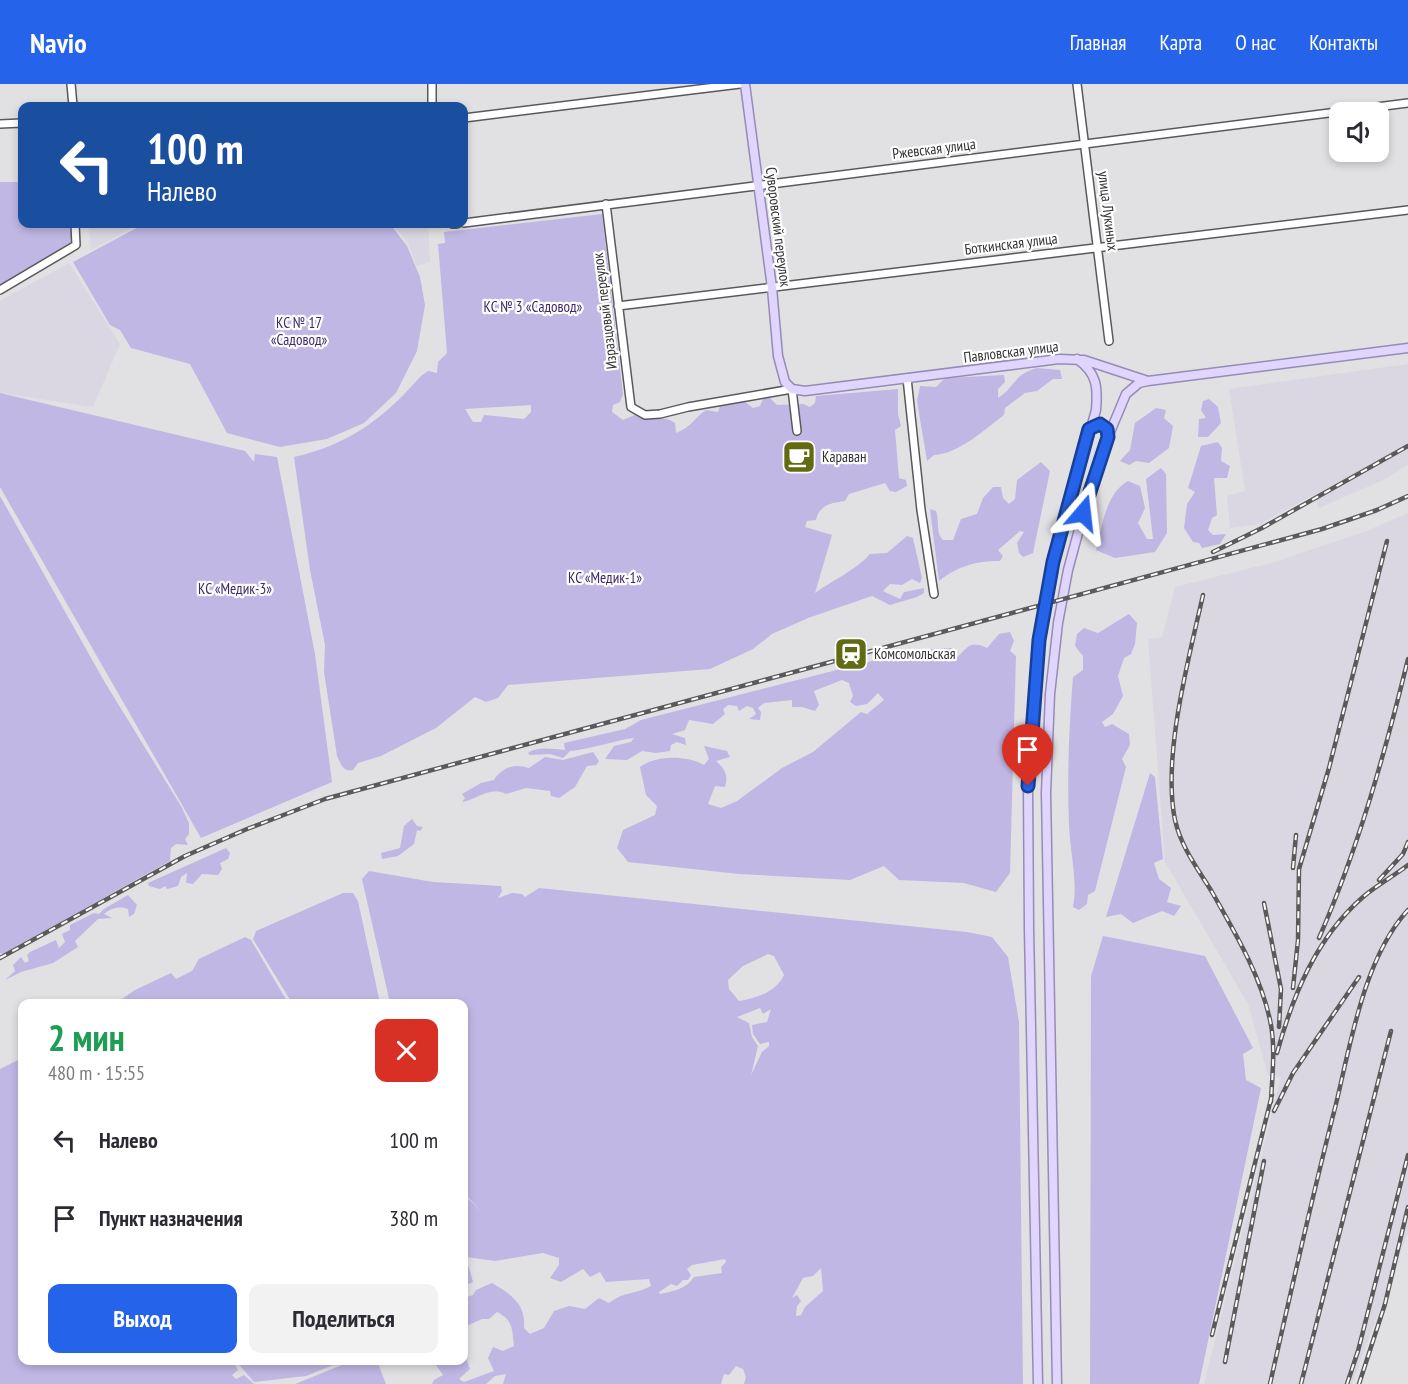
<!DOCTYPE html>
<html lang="ru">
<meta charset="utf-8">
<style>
:root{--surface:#fff;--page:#f2f2f3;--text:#2b2b33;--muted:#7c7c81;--accent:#2563eb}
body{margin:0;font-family:"PT Sans Narrow",sans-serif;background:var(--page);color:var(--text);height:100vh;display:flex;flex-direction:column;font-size:22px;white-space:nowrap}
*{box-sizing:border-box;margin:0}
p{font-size:20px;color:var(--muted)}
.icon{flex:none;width:33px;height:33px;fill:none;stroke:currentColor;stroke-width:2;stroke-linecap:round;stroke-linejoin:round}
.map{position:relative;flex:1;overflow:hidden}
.sheet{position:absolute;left:18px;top:915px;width:450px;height:366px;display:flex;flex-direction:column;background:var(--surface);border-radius:12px;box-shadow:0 3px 9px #0003}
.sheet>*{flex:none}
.top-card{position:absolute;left:18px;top:18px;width:450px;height:126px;border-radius:12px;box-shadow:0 3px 9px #0003;background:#1a4fa0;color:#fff;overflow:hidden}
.buttons{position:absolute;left:1329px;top:18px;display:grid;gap:12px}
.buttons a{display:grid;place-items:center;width:60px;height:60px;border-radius:12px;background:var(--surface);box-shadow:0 3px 9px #0003;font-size:30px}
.pin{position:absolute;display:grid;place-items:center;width:51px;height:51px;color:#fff;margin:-62px -26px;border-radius:50% 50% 50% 0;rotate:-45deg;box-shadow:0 0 6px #0007}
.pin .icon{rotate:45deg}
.me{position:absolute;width:66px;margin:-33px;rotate:17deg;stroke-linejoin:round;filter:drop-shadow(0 0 4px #0008)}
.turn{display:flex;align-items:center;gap:21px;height:126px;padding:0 30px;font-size:27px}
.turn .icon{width:78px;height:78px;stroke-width:2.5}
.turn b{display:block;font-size:42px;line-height:51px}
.round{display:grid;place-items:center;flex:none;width:63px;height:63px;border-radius:12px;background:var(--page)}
.headline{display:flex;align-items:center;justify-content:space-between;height:102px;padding:0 30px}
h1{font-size:36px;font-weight:600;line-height:45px;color:#1e9e55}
.button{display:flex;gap:12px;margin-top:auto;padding:12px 30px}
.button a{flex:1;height:69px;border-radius:12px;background:var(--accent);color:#fff;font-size:24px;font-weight:600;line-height:69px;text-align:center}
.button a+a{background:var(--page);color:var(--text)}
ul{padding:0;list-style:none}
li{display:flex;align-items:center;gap:18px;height:78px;padding:0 30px}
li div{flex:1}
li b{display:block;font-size:22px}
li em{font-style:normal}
header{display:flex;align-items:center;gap:36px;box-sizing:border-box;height:84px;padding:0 30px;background:var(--accent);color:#fff}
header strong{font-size:28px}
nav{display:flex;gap:33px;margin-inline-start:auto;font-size:21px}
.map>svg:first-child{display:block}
.built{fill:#dad7e2}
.green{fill:#c1b7e4;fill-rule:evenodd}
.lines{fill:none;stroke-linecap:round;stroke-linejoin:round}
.minor-casing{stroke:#59585b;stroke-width:10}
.major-casing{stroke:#968bb6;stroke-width:11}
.minor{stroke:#fff;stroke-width:7}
.major{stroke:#e0d6fd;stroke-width:8}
.rail-casing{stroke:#5a5a5b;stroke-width:4.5}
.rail{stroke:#fff;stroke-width:2;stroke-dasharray:7;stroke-linecap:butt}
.route-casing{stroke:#184099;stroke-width:15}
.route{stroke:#2563eb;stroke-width:10}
.labels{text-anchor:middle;stroke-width:4.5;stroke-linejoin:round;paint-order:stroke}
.street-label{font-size:15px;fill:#333334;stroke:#fff}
.park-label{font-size:15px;fill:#3e2969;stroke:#fff}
.poi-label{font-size:15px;fill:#333334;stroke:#fff;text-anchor:start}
</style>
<header>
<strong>Navio</strong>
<nav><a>Главная</a><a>Карта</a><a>О нас</a><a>Контакты</a></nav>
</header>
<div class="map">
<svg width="1408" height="1300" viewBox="0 0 1408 1300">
<rect width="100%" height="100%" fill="#e1e0e3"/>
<path class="built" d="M88,140H140L91,166Z
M392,140H428L430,178L417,182L407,157Z
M69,179L120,260L93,323L0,309V217Z
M1408,280V381L1383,396L1319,424L1313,411L1260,440L1230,444L1227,412L1245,407L1229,305Z
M1408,429V1148L1352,1300H1204L1281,993L1268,991L1248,920L1165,778L1148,555L1162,553L1175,503L1275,478L1369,446Z"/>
<path class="green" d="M0,98H22V140H71L72,161L0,201Z
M602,130L623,310L620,318L613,321L612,328L623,336L635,331C648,340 662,329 675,339L676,349C692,343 694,334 706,326L718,328L720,322L745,318L753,324L760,322L763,315L768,312L777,321L803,320L810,323L815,319L816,312L898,305V330L901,342L895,346L899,394L906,396L907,402L896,408L890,407L885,399L849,410L845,417C831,419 819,421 816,436L807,437L805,443L832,451L815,509C834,495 855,487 870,470L887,469L907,452L913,454L922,494L920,499L912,495L902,501L890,500L883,507L900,515L904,508L924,504V509L917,513L890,521L872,512L808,534L772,550L753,565L710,585L508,601L498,614L486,618L475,613L436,644L381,672L358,679L353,686C343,688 341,680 337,672L324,588L325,561L310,486L294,373C350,360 383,335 421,292L428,287L437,289L438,278L447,269L438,160L445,159L444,148ZM531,321V328L524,335L484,331L481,338H473L465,325Z
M144,140H390L407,162L420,193L425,221L417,267L396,309L364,339L327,355L280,363L227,349L190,280L131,264L120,246L110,241L73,178Z
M1037,284L1060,286L1062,295H1053L1037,307L1025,309L1005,324L1004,331C985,345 959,370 934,371L927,377L917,317L920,302L936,303L945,294L1004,291L1005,298L998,305V314C1017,301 1013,291 1037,284Z
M0,309L245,367L254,378L255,370L277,373L315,570L332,698L201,754L0,403Z
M1209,315L1218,323L1221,339L1208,353H1198L1199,335L1206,334L1201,326L1203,317Z
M1156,324L1166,326L1164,334L1173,342L1169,364L1149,379L1136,377L1129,381L1120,377L1130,366L1135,339Z
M1218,358L1222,364L1221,377L1230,382L1227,394H1214L1217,431L1212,434L1208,446L1213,451L1226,450L1220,460L1202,464L1199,459L1193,458L1184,444L1187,420L1195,408L1188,404L1201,362Z
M1041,378L1050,387L1033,469L1023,473L1019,469L1017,459L1024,448L1020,447L998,466L1003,472L1000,477C976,477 958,482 939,497L930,425L936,427C940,437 935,448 943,456H953L961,435L977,430L983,414L993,403H1001L1003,414L1009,420L1015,415L1017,396Z
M1161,384L1166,390L1167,449L1155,468L1115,474L1096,466C1102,442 1106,409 1128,397L1140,402L1145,424L1138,439L1147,455H1153L1146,395Z
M0,412L104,597L181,722L189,739V750L185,755L188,761L176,760L171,764L170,777L3,870L0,869Z
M1129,530L1137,539L1135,560L1131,570L1124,574L1118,592L1123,612L1113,630L1102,638L1105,643L1112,640L1129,650L1130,661L1122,675L1126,683L1095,807L1088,811L1087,820L1079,826L1073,823C1078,797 1070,768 1069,741C1067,691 1069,643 1073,593L1083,586V572L1075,562L1077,550L1084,544L1098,549Z
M1010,548L1014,557L1010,567L1016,572L1010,789L996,808L964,799L899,796L884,782L850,796L739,790L628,778L617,764L623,746L655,731L657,722L646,711L640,683C656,671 687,671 704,681L709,675L704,662L727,667L730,673L716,677C724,684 729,691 725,703L715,702L708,720L721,724L737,717L782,684L813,668L861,628L867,630L884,616L878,609L867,620L856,622L850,618L853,612L849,599L842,596L814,607L819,621L815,627L802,623H792V616L764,619L758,624L761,628L760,636L749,635L756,630L753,624L747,622L739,627L737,622L728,621L723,625L725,630L713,640L689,636L685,646L672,650L685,654L686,661L677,658L671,661L670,667L656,669L642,667L627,676L605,675L614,662L631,658L634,654C612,657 592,665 570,667L563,674L550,670L530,671L528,669C538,662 553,665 565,666L564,659L625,645L641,636L915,566L952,564L947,572L954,576C967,565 969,555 987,564L999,550Z
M593,668L599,677L596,681L587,682L575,703L559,714L551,712L550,707L526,704L506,710C491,701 476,716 462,718L465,714L462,710L481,699L494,696C502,683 515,679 529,684L545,673L563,676Z
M1150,689L1155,693L1163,775L1154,779L1159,795L1171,804L1167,818L1181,822L1174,832L1162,827L1133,839L1121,830L1106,833Z
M412,735L417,742L423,743L420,747L417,746L414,760L398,772L382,775L381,769L400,764L404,742Z
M226,764L230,769L228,775L220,779L222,785L218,791L202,790L193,800L186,799L187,789L181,793L178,802L167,805L165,802L160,805L149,802L148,799Z
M369,787L433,798L501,802L502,807L498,814L512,809L522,810L525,813L539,804L967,848L992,853L1008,873L1019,938L1023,1300H744L746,1293L743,1285L736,1282L729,1291L724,1290L721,1300H503L506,1290L495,1292L486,1300H432L434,1296L443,1291L433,1277L464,1276V1269L470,1285L459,1295L464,1298L494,1287L488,1274L493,1263L503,1267L514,1262C512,1245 513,1236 497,1228L489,1235H482L464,1243V1208L467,1213L473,1211L476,1206L492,1199C511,1210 526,1220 524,1244L530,1250L544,1244L554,1227L569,1222L585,1225L599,1214L609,1219C625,1207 634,1211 651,1202L649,1195L606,1198L600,1188L590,1193L583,1185L561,1198L550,1194L559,1181V1174L543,1169L495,1177L466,1173L473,1198L464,1202V1111L480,1126L464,1109V920L390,919L362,795ZM768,870L774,872L784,891C776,908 757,914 739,917L729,905L728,896L743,882ZM760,924L763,930L771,925L767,938L752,941L753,950L760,960L769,958V962L762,968L751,991L758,962L752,953L749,939L737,933ZM725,1175L726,1178L721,1183L722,1189L694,1193C685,1206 673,1207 660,1210L659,1208L671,1200L677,1202L683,1196H688L691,1191L687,1185L692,1181ZM821,1184L823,1207L805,1223L801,1231L796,1232L797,1222L801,1217L797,1211L792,1214L803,1194L813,1192Z
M343,809H353L358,817L380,919H292L253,855L256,847Z
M128,811L137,821L134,830L129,833L128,825C118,822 111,824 104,830L112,834L98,835L75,857L78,863L53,879L21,888L5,896L15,887L13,881L21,873L25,879L29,877L27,871L30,868L56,856L59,864L65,858L62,850L70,846V841L94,829L99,830L104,825Z
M1103,852L1205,872L1253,964L1243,970L1246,996L1261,1004L1199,1300H1090L1091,892Z
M245,853L251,856L288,919H116L135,906L171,889L176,895L192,887L199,875Z
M22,974V1276L233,1277L238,1286L232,1291L236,1295L244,1291L254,1300H0V985Z
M236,1277H343L306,1292L254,1298Z
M352,1277H373L379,1282L386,1300H295Z"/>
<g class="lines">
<defs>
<path id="minor" d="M71,0L73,22
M432,0V22
M1077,0L1109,257
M464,34L740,0
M0,40L22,39
M606,120L631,323L645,331L660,330L688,323L792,305L797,347
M464,139L1408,19
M452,140H457
M0,206L76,161L75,140
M618,222L1408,126
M907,294L921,426L934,510"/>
<path id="major" d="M745,0L772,204L778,272L785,298L792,305L805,307L1059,275L1084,276L1148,297L1408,264
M1090,345L1097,340L1103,341L1107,344L1108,353
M1038,1300L1029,844L1028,702L1030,653L1039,556L1053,478L1096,326C1098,303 1097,289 1077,275
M1057,1300L1046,709L1050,610L1058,539L1068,486L1088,412L1108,353L1126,310L1139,299L1148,297"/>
</defs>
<use href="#minor" class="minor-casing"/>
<use href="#major" class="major-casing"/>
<use href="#minor" class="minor"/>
<use href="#major" class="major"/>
<defs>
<path id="rail" d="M1213,468L1262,444L1408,362
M1203,511C1189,574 1162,672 1175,736C1181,763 1198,785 1212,808C1235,849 1260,890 1270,936C1276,963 1272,992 1271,1018
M1293,784L1296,751
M1379,796L1403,770L1408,758
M1264,819L1281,905L1279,943
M1319,854C1358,765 1385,669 1408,575
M0,874L185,772L247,745L325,715L1322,445L1377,426L1408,412
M1293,904L1298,856L1299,785L1329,684L1387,457
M1277,969C1293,911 1316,854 1363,813C1377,801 1394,792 1408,781
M1274,1027L1293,989L1359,893
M1212,1251L1272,1011
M1225,1278L1264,1077
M1270,1300C1291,1207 1312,1113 1336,1020C1351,958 1364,874 1408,826
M1301,1300L1391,947
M1347,1300L1358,1267L1408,1071
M1359,1300L1385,1220L1408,1123"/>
</defs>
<use href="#rail" class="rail-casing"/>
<use href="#rail" class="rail"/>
</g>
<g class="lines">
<defs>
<path id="route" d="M1028,702L1039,556L1053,478L1089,345L1100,340L1107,345L1108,353L1083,429"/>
</defs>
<use href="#route" class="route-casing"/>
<use href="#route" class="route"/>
</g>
<defs>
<symbol id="cafe-square" viewBox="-11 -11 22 22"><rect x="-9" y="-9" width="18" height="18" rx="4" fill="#626b11" stroke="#fff"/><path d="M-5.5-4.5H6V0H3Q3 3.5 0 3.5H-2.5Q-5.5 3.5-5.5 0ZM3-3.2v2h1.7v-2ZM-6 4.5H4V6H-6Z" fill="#fff"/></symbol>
<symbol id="station-square" viewBox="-11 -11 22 22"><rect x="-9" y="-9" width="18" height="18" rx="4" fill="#626b11" stroke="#fff"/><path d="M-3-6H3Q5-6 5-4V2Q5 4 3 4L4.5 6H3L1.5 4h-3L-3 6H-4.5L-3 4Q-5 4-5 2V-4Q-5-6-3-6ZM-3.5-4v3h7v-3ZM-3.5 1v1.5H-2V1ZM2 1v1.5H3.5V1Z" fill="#fff"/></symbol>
</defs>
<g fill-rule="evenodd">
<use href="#cafe-square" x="780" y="354" width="38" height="38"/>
<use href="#station-square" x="832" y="551" width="38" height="38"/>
</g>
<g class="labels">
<g class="street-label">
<text transform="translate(934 65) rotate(-7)" y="5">Ржевская улица</text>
<text transform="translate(1108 127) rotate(83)" y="5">улица Лукиных</text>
<text transform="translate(778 143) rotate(83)" y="5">Суворовский переулок</text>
<text transform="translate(1011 160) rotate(-7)" y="5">Боткинская улица</text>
<text transform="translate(605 227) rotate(-97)" y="5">Изразцовый переулок</text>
<text transform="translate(1011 268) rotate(-7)" y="5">Павловская улица</text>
</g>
<g class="park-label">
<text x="533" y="228">КС № 3 «Садовод»</text>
<text x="299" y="244">КС № 17<tspan x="299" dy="17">«Садовод»</tspan></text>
<text x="605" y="499">КС «Медик-1»</text>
<text x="235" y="510">КС «Медик-3»</text>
</g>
<g class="poi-label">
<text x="822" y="378">Караван</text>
<text x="874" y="575">Комсомольская</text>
</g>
</g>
</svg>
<div class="buttons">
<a><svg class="icon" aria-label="sound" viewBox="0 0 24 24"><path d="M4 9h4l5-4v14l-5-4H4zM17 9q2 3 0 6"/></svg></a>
</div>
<div class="pin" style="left:1028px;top:702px;background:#d93025"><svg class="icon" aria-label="arrive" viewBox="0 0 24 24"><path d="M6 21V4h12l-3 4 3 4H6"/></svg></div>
<svg class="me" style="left:1083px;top:429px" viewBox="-20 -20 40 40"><path d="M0-17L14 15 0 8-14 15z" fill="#2563eb" stroke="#fff" stroke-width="4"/></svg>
<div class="top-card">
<div class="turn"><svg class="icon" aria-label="left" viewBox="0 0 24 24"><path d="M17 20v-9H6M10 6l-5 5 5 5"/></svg><div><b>100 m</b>Налево</div></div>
</div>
<section class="sheet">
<div class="headline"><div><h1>2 мин</h1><p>480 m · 15:55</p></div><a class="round" style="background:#d93025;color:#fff"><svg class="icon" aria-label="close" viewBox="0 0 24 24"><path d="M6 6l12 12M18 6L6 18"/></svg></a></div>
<ul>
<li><svg class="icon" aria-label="left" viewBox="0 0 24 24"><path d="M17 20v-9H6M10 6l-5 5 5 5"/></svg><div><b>Налево</b></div><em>100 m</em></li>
<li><svg class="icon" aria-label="arrive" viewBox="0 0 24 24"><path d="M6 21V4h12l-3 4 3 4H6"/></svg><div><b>Пункт назначения</b></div><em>380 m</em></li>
</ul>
<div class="button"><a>Выход</a><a>Поделиться</a></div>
</section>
</div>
